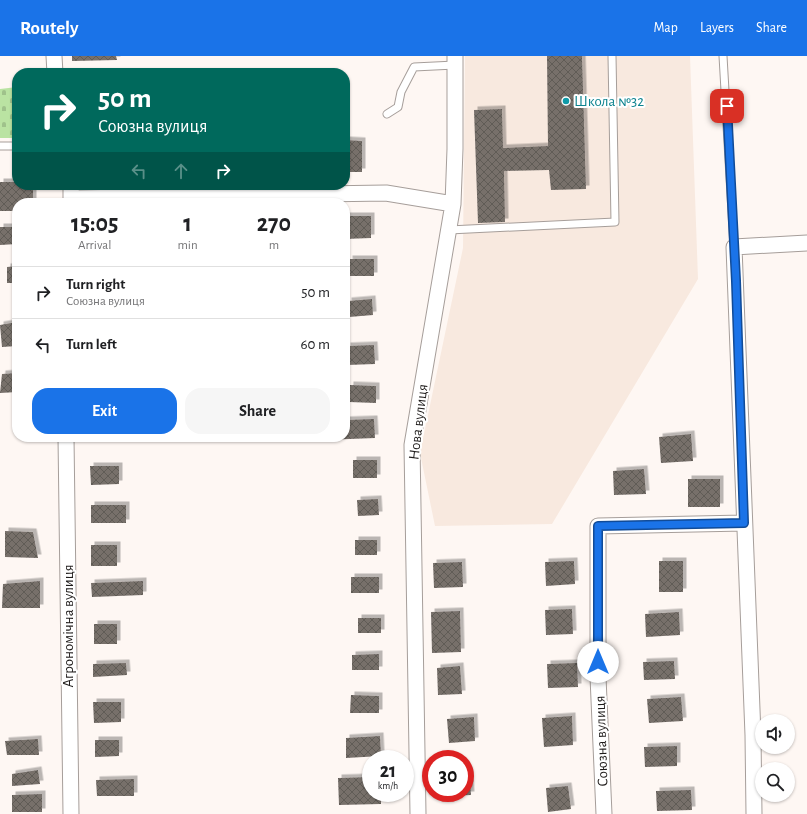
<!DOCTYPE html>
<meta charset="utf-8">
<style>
:root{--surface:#fff;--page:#f6f6f6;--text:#202124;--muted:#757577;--line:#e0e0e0;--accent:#1a73e8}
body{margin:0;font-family:"Alegreya Sans",sans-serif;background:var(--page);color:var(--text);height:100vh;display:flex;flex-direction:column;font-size:15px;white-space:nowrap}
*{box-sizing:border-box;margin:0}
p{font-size:13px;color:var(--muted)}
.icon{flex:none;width:22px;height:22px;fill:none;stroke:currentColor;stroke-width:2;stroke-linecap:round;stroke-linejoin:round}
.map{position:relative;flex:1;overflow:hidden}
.details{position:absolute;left:12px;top:142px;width:338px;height:244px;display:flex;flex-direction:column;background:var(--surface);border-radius:16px;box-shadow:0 1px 3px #0004}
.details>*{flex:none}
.top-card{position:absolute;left:12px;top:12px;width:338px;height:122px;border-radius:16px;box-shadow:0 1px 3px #0004;background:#00695c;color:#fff;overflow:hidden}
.fabs{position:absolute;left:755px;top:658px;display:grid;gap:8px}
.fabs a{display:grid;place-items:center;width:40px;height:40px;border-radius:50%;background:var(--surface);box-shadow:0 1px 3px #0004;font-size:20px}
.speed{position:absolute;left:362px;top:694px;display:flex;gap:8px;font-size:20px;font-weight:700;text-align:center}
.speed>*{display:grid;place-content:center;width:52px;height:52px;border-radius:50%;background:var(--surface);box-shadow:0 1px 3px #0004;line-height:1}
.speed small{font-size:10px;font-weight:400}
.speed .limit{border:6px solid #d22;background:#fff;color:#111}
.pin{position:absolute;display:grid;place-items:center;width:34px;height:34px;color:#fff;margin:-17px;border-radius:8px;box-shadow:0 2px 6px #0006}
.me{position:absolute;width:44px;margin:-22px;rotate:0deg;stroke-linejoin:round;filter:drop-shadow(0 0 3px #0008)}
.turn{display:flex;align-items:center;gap:14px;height:84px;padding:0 20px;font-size:18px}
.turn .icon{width:52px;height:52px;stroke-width:2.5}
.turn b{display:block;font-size:28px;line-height:34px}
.lanes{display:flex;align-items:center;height:38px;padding:0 20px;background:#0003;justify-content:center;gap:20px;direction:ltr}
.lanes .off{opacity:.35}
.eta{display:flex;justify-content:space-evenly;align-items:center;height:68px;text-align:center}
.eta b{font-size:24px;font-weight:700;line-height:28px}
.action{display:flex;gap:8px;margin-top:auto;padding:8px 20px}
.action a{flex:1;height:46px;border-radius:16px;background:var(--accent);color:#fff;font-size:16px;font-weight:700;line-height:46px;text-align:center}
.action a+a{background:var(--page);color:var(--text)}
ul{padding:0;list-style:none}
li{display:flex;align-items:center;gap:12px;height:52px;padding:0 20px;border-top:1px solid var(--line)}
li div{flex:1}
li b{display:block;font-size:15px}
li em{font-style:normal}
header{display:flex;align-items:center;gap:24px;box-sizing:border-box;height:56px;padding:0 20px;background:var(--accent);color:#fff}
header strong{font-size:19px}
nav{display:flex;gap:22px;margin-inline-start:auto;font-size:14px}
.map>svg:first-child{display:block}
.built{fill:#f8e9df}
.cemetery{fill:url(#cemetery-stones)}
.building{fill:url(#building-cross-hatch);filter:url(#shadow)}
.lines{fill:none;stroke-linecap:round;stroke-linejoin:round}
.lane-casing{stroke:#a69e9a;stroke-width:9}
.street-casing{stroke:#a69e9a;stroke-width:17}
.lane{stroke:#fff;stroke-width:7}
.street{stroke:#fff;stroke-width:15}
.route-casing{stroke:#114b97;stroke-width:10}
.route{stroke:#1a73e8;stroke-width:7}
.culture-dot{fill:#0f9aa8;stroke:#fff;stroke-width:1.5}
.labels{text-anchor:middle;stroke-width:4;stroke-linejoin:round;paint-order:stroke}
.culture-label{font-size:15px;fill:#0d838f;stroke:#fff;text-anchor:start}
.street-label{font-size:15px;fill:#1e1b1a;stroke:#fff}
</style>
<header>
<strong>Routely</strong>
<nav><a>Map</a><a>Layers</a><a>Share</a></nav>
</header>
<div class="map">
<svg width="807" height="758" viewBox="0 0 807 758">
<defs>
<pattern id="cemetery-stones" width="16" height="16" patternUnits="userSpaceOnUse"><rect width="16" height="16" fill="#bae3a2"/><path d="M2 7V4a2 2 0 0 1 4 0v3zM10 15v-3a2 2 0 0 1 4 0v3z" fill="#9fc28b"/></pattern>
<pattern id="building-cross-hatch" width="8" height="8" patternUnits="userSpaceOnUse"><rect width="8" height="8" fill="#77706b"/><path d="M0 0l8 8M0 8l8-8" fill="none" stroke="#615b57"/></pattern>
<filter id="shadow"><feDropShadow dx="3.5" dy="-3.5" stdDeviation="0" flood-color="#0004"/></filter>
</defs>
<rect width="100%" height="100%" fill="#fef7f3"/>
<path class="built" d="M465,0H690L698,223L552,468L435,470L420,397L463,192Z"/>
<path class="cemetery" d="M17,31V82H0V33Z"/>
<path class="building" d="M72,0H116L117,4L72,5Z
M547,0H582L586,133L551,134L549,114L504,115L505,166L478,167L474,54L502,53L503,92L548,90Z
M345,84L362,85V116H345Z
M0,126H17V129H33V147H17V155H0Z
M345,160H371V182L345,183Z
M0,171H17V188L0,189Z
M349,203H374V220H350Z
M17,210V227H7V211Z
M372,243L373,259L349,261L348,245Z
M17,266V290L2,291L0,269Z
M374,289L375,308L347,309V290Z
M17,317V336L0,337L2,318Z
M350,329L376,330V347L349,346Z
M374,363L375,382L324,384V381H345V364Z
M691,378L693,405L661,407L659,381Z
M90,381H121V386L90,385Z
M353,404H377V422H353Z
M90,410H119V428L91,429Z
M644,413L646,438L614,439L613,415Z
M688,423H720V451H688Z
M378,443L379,459L358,460L357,444Z
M91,449H126V467H91Z
M5,475L33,476L38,502L5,501Z
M355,484H377V499H355Z
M91,489H117V510H91Z
M574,505L575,528L546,530L545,506Z
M659,505H683V536H659Z
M462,506L463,531L434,532L433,507Z
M351,521H379V537H351Z
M40,525V552H2L3,528Z
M143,525V539L92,541L91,527Z
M572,553L573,578L546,579L545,554Z
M460,555L461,596L432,597L431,556Z
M679,556L680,579L646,581L645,558Z
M358,562H381V577H358Z
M94,568H117V588H94Z
M379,598V614H352V599Z
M674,605L675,623L644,624L643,606Z
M126,607L127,619L93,621V608Z
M577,607L578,631L548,632L547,608Z
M460,610L462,638L438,639L437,612Z
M351,639L379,640V657H350Z
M681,641L683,665L649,667L647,643Z
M93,646H121V666L94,667Z
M572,660L573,689L544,691L542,662Z
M474,661L475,685L449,687L447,663Z
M380,680L381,700L346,702V682Z
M38,683L39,699H7L5,685Z
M95,684H119V700L95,701Z
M677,690V710L645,711L644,691Z
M38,714L40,728L12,730V718Z
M469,714L471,739L446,740V737H465V715Z
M371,721V737H381V748L339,749L338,722Z
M134,723V740H97L96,724Z
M568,730L571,753L548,756L546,732Z
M691,734L692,754L657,755L656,735Z
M42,738V756H12V739Z"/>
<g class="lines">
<defs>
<path id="lane" d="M723,0L734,191
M387,58L398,51L401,36L414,11L455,9
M0,90H17
M449,174L615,166L612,0"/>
<path id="street" d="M54,0L55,17
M71,142L386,137L453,148
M71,147V129
M66,381L71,758
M418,758L412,389L453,148L455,93V0
M604,758L598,621V470L744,467
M754,758L753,679L734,191L807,187"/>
</defs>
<use href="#lane" class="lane-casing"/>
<use href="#street" class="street-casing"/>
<use href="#lane" class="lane"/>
<use href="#street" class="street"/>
</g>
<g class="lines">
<defs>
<path id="route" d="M598,606V470L744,467L736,225L727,50"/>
</defs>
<use href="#route" class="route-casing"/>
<use href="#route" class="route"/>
</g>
<circle class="culture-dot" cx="566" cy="45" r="4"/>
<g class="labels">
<g class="culture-label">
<text x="574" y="50">Школа №32</text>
</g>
<g class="street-label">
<text transform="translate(418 366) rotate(-83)" y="5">Нова вулиця</text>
<text transform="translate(68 570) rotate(-90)" y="5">Агрономічна вулиця</text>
<text transform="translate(601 685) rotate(-92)" y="5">Союзна вулиця</text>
</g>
</g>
</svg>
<div class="fabs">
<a><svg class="icon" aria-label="sound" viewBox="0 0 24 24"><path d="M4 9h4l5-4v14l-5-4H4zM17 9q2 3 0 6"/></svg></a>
<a><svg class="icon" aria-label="search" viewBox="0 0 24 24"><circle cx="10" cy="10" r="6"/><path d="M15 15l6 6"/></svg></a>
</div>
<div class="speed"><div>21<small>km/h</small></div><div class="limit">30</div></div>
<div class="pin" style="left:727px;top:50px;background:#d93025"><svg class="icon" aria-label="arrive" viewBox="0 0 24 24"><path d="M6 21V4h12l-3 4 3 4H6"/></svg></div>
<svg class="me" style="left:598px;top:606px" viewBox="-20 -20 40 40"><circle r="19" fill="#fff"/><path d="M0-13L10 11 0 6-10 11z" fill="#1a73e8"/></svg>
<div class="top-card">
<div class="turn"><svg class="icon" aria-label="right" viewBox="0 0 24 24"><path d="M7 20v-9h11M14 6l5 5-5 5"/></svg><div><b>50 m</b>Союзна вулиця</div></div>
<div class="lanes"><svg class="icon off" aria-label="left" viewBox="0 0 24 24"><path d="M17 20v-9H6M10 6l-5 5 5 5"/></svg><svg class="icon off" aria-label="ahead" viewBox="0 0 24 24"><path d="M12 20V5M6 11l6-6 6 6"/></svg><svg class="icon" aria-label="right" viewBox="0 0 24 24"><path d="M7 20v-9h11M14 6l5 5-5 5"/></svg></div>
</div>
<section class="details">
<div class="eta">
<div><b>15:05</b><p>Arrival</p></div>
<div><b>1</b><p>min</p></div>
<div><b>270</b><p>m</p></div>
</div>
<ul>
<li><svg class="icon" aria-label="right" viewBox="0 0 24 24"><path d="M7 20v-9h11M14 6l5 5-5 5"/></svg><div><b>Turn right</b><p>Союзна вулиця</p></div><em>50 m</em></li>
<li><svg class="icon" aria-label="left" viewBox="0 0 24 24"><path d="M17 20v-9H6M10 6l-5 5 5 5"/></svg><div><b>Turn left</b></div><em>60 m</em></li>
</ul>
<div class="action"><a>Exit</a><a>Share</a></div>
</section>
</div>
